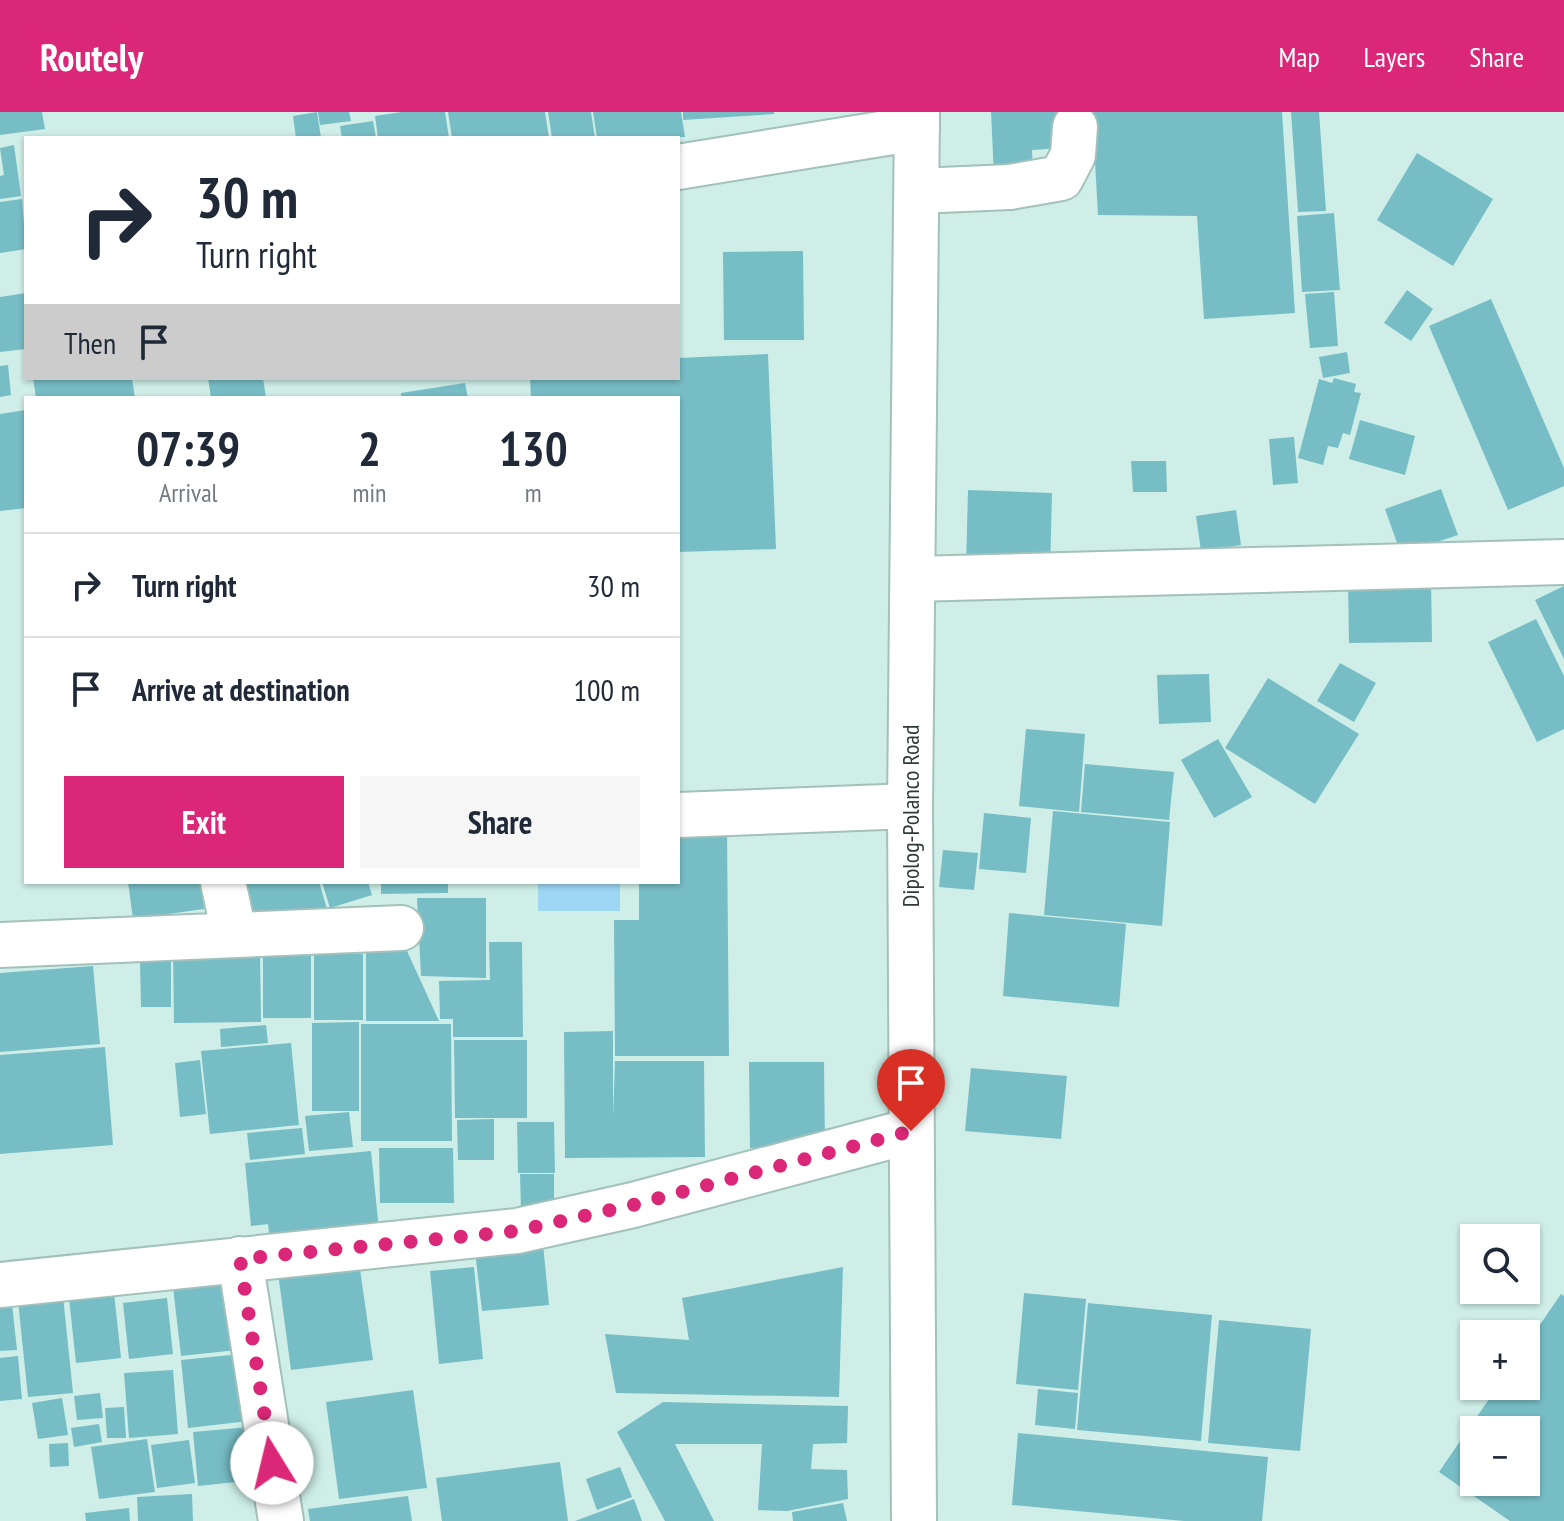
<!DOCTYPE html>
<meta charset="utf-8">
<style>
:root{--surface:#fff;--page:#f6f6f7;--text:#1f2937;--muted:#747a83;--line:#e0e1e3;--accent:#db2777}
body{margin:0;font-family:"PT Sans Narrow",sans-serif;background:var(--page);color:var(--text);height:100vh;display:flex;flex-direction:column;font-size:30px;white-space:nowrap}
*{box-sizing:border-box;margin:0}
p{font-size:26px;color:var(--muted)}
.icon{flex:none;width:44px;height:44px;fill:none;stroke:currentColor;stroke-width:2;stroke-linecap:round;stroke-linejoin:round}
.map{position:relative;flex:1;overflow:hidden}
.details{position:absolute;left:24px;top:284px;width:656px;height:488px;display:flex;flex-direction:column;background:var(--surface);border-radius:0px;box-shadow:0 2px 6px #0004}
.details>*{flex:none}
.top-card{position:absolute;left:24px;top:24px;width:656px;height:244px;border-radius:0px;box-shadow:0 2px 6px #0004;background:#fff;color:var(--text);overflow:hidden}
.buttons{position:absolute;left:1460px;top:1112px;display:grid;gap:16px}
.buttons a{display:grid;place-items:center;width:80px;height:80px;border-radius:0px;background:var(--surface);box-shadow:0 2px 6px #0004;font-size:40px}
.pin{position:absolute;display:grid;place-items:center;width:68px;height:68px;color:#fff;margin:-82px -34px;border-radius:50% 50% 50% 0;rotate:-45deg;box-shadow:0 0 8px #0007}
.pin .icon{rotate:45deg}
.me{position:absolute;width:88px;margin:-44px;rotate:351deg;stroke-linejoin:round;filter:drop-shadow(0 0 6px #0008)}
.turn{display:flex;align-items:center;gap:28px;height:168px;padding:0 40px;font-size:36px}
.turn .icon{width:104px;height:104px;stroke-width:2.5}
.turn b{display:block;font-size:56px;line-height:68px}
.then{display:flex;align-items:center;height:76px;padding:0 40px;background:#0003;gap:16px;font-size:30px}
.eta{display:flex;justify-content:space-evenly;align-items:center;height:136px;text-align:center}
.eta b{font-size:48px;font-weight:600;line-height:56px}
.button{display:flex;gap:16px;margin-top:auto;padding:16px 40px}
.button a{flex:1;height:92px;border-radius:0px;background:var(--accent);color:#fff;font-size:32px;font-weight:600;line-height:92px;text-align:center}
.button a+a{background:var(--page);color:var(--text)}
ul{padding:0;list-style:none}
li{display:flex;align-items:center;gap:24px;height:104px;padding:0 40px;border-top:2px solid var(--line)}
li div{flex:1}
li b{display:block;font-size:30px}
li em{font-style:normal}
header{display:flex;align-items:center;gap:48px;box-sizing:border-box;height:112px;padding:0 40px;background:var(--accent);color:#fff}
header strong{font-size:38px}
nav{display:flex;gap:44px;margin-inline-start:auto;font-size:28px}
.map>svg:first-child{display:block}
.water{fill:#9ed7f4}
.building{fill:#77bdc6;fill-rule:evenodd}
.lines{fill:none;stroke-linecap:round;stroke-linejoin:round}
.minor-casing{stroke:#a2c1ba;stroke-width:48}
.highway-casing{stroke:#a2c1ba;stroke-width:48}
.minor{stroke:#fff;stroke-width:44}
.highway{stroke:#fff;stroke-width:44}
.route{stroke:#db2777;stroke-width:14;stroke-dasharray:0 25.2}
.labels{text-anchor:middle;stroke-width:6;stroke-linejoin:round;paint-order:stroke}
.street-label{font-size:24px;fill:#2e3b38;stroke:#fff}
</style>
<header>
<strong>Routely</strong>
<nav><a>Map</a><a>Layers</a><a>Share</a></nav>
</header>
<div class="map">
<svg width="1564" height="1409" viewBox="0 0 1564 1409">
<rect width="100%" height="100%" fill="#ceeee7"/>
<path class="water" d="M538,770H620V799H538Z"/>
<path class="building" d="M0,0H42L45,17L0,23Z
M317,0L321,26H296L293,4Z
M318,0H349L351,9L320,13Z
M402,0H445L449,26H378L375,4Z
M448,0H545L549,26H452Z
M548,0H591L595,26H552Z
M593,0H681L685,25L597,26Z
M683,0H774V2L683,8Z
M991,0H1282L1295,201L1204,207L1197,104L1098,103L1093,14L1061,36L1032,38L1033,62L994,64Z
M1291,0H1319L1326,99L1298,100Z
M373,9L376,26H342L340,14Z
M14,33L21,84L0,87V64L4,63L0,36Z
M1417,41L1493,87L1453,154L1377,108Z
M22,87L26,137L0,141V90Z
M1334,101L1340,178L1302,180L1297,104Z
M803,139L804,228H724L723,140Z
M1407,178L1433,197L1411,229L1384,211Z
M1334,180L1338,234L1310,236L1305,182Z
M26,181V237L0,240V185Z
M1491,187L1564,356V374L1508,398L1429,214Z
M1347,240L1350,261L1323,266L1319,245Z
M768,242L776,437L678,440V286H531L530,266H678V246Z
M8,253L11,283L0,285V254Z
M33,266H132L135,286H36Z
M208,266H263L266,286H211Z
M1334,266L1356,272L1354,280L1361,281L1350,323L1343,321L1338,336L1328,334L1323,353L1298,346L1319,267L1332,271Z
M465,271L468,286H401V281Z
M26,298V396L0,399V302Z
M1360,308L1415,324L1405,363L1349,347Z
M1294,325L1298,371L1273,373L1269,327Z
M1131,349H1166L1167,380H1133Z
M1441,377L1458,423L1401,442L1385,397Z
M968,378L1052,381L1050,460L966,456Z
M1236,398L1241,433L1201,439L1196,404Z
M1431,467L1432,530L1349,531L1348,468Z
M1564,474V547L1535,488Z
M1536,507L1564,564V617L1537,630L1488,530Z
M1340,551L1376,571L1354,610L1317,589Z
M1209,562L1211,610L1159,612L1157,563Z
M1268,566L1359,622L1315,692L1225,636Z
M1026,617L1085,622L1079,700L1019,694Z
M1218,627L1252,685L1214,706L1181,648Z
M1085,652L1174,660L1169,708L1081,700Z
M1053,699L1170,710L1162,814L1044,803Z
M984,701L1031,706L1026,761L979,757Z
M678,718L727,719L729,944H615L614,808H639V770H678Z
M943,738L978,741L974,778L939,775Z
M128,770H201L204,797L133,807Z
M242,770H319L327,797L257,818Z
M322,770H368L372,783L330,796Z
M381,770H448V781L381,782Z
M417,786H486V866L421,864Z
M1009,801L1126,812L1119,895L1003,884Z
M489,830H522L523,925H453V907H440L439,869L490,868Z
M173,838L260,839L261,910L174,911Z
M407,839L439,909H366V841Z
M314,842H363V908H314Z
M263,844H311V906H263Z
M140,849H171V895H141Z
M93,854L100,932L0,940V861Z
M359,910V999H312V911Z
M361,912H451L452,1029H361Z
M266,913L268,931L221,935L220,917Z
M613,919V1005L615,949H704L705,1045L565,1046L564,920Z
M454,928H527V1006H455Z
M291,931L299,1013L210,1022L201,939Z
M105,935L113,1033L0,1042V943Z
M200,948L206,1002L180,1005L175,951Z
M749,950H824L825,1036H750Z
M971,956L1067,964L1061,1027L965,1019Z
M349,1000L353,1035L309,1039L305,1004Z
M494,1007V1048H458L457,1008Z
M517,1010H554L555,1061H518Z
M302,1016L305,1042L250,1048L247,1021Z
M379,1036H453L454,1091H380Z
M371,1039L379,1118L270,1129L268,1112L251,1114L245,1051Z
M520,1062H554V1098H521Z
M543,1132L549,1193L482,1199L475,1139Z
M359,1150L373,1248L291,1258L278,1161Z
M474,1155L483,1247L439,1252L430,1159Z
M843,1155L839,1285L616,1281L605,1222L689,1228L682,1186Z
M231,1170L237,1238L181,1244L173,1175Z
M114,1181L121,1246L76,1251L69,1186Z
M1024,1181L1086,1187L1078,1278L1016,1272Z
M1561,1182L1564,1184V1409H1510L1439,1360L1498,1274H1526V1233ZM1474,1318H1526V1370H1474Z
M63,1184L73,1281L28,1285L18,1189Z
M167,1186L173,1242L129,1247L123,1191Z
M1088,1191L1212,1203L1201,1329L1077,1318Z
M12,1192L17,1238L0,1239V1193Z
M1219,1208L1311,1217L1300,1339L1208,1331Z
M241,1242L249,1309L188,1316L181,1248Z
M18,1244L22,1287L0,1289V1246Z
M173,1258L178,1322L129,1326L124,1261Z
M1038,1277L1078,1281L1075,1317L1035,1313Z
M413,1278L427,1376L339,1387L326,1290Z
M100,1281L103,1306L77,1308L74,1284Z
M62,1286L68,1323L38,1327L32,1291Z
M663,1290L848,1294L847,1331L813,1332L811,1357L847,1358L848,1387L787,1399L758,1398L762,1332H675L714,1409H665L617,1320Z
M124,1295L126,1326H107L105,1296Z
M99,1312L102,1330L74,1335L71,1316Z
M249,1315L255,1368L198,1374L193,1320Z
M1018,1321L1268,1345L1262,1409H1184L1012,1393Z
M147,1327L155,1380L99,1387L91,1335Z
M189,1328L195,1371L157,1376L151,1333Z
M68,1331L69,1354L50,1355L49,1332Z
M560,1350L568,1409H442L436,1366Z
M620,1355L632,1385L597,1398L586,1367Z
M192,1382L193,1409H138L137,1385Z
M408,1384L412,1409H310L308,1397Z
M634,1387L642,1409H575Z
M843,1391L847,1409H793L792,1400Z
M129,1396L130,1409H86L85,1401Z"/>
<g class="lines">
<defs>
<path id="minor" d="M678,55L917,16
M917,79L1010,75L1061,66L1073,43L1075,15
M913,467L1564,450
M678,703L910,694
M223,770L234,821
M0,833L401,816
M240,1147L281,1409
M0,1173L517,1119L633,1093L911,1019"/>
<path id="highway" d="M914,1409L910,694L917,0"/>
</defs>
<use href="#minor" class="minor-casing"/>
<use href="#highway" class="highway-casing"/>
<use href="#minor" class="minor"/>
<use href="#highway" class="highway"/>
</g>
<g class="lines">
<path class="route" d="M272,1351L240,1147L517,1119L633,1093L911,1019"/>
</g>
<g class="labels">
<g class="street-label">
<text transform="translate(911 704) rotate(-90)" y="8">Dipolog-Polanco Road</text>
</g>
</g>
</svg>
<div class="buttons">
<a><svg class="icon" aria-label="search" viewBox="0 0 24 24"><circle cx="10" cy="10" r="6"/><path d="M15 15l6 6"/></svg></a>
<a>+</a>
<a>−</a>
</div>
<div class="pin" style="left:911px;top:1019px;background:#d93025"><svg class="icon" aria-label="arrive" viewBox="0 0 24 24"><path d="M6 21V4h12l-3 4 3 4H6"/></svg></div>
<svg class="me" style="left:272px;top:1351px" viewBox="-20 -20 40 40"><circle r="19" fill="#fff"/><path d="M0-13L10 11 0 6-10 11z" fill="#db2777"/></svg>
<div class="top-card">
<div class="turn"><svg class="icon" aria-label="right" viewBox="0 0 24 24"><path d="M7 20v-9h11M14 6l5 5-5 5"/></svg><div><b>30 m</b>Turn right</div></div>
<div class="then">Then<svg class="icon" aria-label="arrive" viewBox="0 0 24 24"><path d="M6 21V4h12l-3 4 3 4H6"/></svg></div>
</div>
<section class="details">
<div class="eta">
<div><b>07:39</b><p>Arrival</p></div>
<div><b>2</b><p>min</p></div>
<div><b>130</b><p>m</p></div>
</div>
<ul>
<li><svg class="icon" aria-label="right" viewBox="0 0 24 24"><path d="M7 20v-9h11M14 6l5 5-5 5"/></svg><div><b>Turn right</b></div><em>30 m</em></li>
<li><svg class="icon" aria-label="arrive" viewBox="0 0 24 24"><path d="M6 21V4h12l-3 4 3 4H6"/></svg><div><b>Arrive at destination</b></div><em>100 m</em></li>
</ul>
<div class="button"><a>Exit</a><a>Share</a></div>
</section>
</div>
